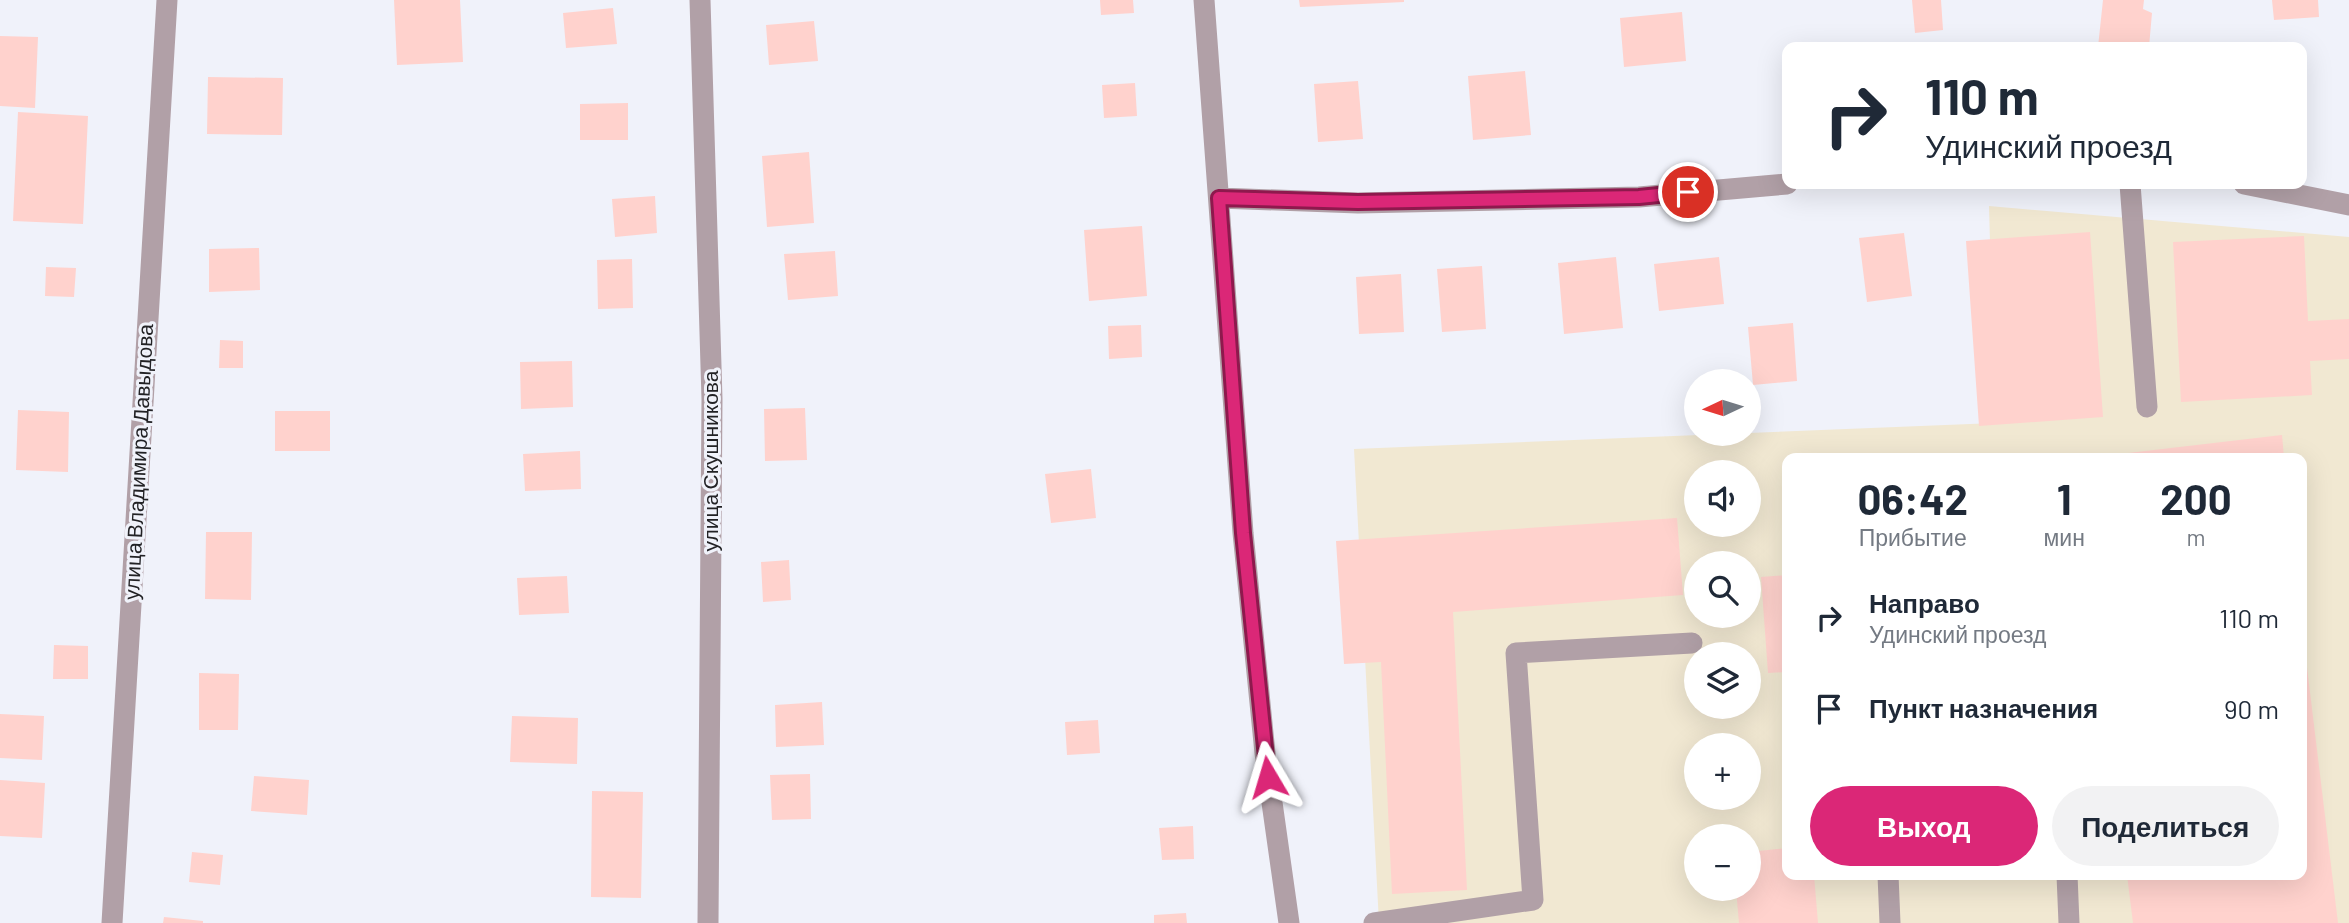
<!DOCTYPE html>
<html lang="ru">
<meta charset="utf-8">
<style>
:root{--surface:#fff;--page:#f2f2f3;--text:#1f2937;--muted:#747a83;--accent:#db2777}
body{margin:0;font-family:Barlow,sans-serif;background:var(--page);color:var(--text);height:100vh;display:flex;flex-direction:column;font-size:26px;white-space:nowrap}
*{box-sizing:border-box;margin:0}
p{font-size:23px;color:var(--muted)}
.icon{flex:none;width:38px;height:38px;fill:none;stroke:currentColor;stroke-width:2;stroke-linecap:round;stroke-linejoin:round}
.map{position:relative;flex:1;overflow:hidden}
.sheet{position:absolute;left:1782px;top:453px;width:525px;height:427px;display:flex;flex-direction:column;background:var(--surface);border-radius:14px;box-shadow:0 7px 28px #0002}
.sheet>*{flex:none}
.hud{position:absolute;left:1782px;top:42px;width:525px;height:147px;border-radius:14px;box-shadow:0 7px 28px #0002;background:#fff;color:var(--text);overflow:hidden}
.needle{width:46px;rotate:266deg}
.controls{position:absolute;left:1684px;top:369px;display:grid;gap:14px}
.controls a{display:grid;place-items:center;width:77px;height:77px;border-radius:50%;background:var(--surface);box-shadow:0 7px 28px #0002;font-size:35px}
.pin{position:absolute;display:grid;place-items:center;width:60px;height:60px;color:#fff;margin:-30px;border:4px solid #fff;border-radius:50%;box-shadow:0 2px 7px #0007}
.me{position:absolute;width:77px;margin:-38px;rotate:353deg;stroke-linejoin:round;filter:drop-shadow(0 0 5px #0008)}
.turn{display:flex;align-items:center;gap:24px;height:147px;padding:0 28px;font-size:32px}
.turn .icon{width:91px;height:91px;stroke-width:2.5}
.turn b{display:block;font-size:49px;line-height:60px}
.eta{display:flex;justify-content:space-evenly;align-items:center;height:119px;text-align:center}
.eta b{font-size:42px;font-weight:700;line-height:49px}
.cta{display:flex;gap:14px;margin-top:auto;padding:14px 28px}
.cta a{flex:1;height:80px;border-radius:42px;background:var(--accent);color:#fff;font-size:28px;font-weight:700;line-height:80px;text-align:center}
.cta a+a{background:var(--page);color:var(--text)}
ul{padding:0;list-style:none}
li{display:flex;align-items:center;gap:21px;height:91px;padding:0 28px}
li div{flex:1}
li b{display:block;font-size:26px}
li em{font-style:normal}
.map>svg:first-child{display:block}
.industrial{fill:#f1e8d2;fill-rule:evenodd}
.building{fill:#ffd2cd}
.lines{fill:none;stroke-linecap:round;stroke-linejoin:round}
.minor{stroke:#b1a0a7;stroke-width:21}
.route-casing{stroke:#8e194d;stroke-width:18}
.route{stroke:#db2777;stroke-width:12}
.labels{text-anchor:middle;stroke-width:6;stroke-linejoin:round;paint-order:stroke}
.street-label{font-size:21px;fill:#222225;stroke:#f0f2fa}
</style>
<div class="map">
<svg width="2349" height="923" viewBox="0 0 2349 923">
<rect width="100%" height="100%" fill="#f0f2fa"/>
<path class="industrial" d="M1989,206L2349,237V923H1379L1354,449L1995,423ZM1787,458H2301V875H1787ZM1696,472H1748V525H1696ZM1696,564H1748V616H1696ZM1696,654H1748V707H1696ZM1696,746H1748V798H1696ZM1696,836H1748V889H1696Z"/>
<path class="building" d="M394,0H460L463,62L397,65Z
M1100,0H1133L1134,13L1101,15Z
M1299,0H1404V2L1300,7Z
M1912,0H1941L1943,30L1915,33Z
M2103,0H2144L2143,9L2152,13L2149,47H2098Z
M2272,0H2318L2319,17L2274,20Z
M613,8L617,44L566,48L563,13Z
M1682,12L1686,61L1624,67L1620,18Z
M814,21L818,61L769,65L766,25Z
M0,36L38,37L35,108L0,106Z
M1525,71L1531,135L1473,140L1468,76Z
M208,77L283,78L282,135L207,134Z
M1358,81L1363,139L1318,142L1314,84Z
M1135,83L1137,116L1104,118L1102,85Z
M628,103V140H580V104Z
M18,112L88,116L83,224L13,221Z
M809,152L814,223L767,227L762,156Z
M655,196L657,233L615,237L612,199Z
M1142,226L1147,296L1089,301L1084,230Z
M2090,232L2103,417L1979,426L1966,241Z
M1904,233L1912,296L1867,302L1859,238Z
M2304,236L2308,321L2349,319V359L2310,361L2312,395L2181,402L2173,242Z
M259,248L260,290L209,292V249Z
M835,251L838,296L788,300L784,254Z
M1616,257L1623,328L1564,334L1558,263Z
M1719,257L1724,304L1659,311L1654,264Z
M632,259L633,308L598,309L597,260Z
M1482,266L1486,329L1442,332L1437,269Z
M46,267L76,268L74,297L45,296Z
M1401,274L1404,332L1359,334L1356,277Z
M1793,323L1797,381L1753,385L1748,327Z
M1141,325L1142,357L1109,359L1108,326Z
M220,340L243,341V368H219Z
M572,361L573,407L521,409L520,362Z
M805,408L807,460L765,461L764,409Z
M18,410L69,412L68,472L16,470Z
M275,411H330V451H275Z
M2282,435L2284,458H2094V457Z
M580,451L581,489L525,491L523,454Z
M1091,469L1096,518L1051,523L1045,474Z
M1677,518L1683,595L1453,612L1467,890L1392,894L1381,662L1344,664L1336,541Z
M206,532H252L251,600L205,599Z
M789,560L791,600L763,602L761,562Z
M1787,575V672L1768,673L1761,577Z
M567,576L569,613L519,615L517,578Z
M2301,618L2338,923H2133L2127,875H2301Z
M54,645L88,646V679H53Z
M199,673L239,674L238,730H199Z
M822,702L824,745L776,747L775,705Z
M0,714L44,716L42,760L0,758Z
M512,716L578,718L577,764L510,762Z
M1098,720L1100,753L1067,755L1065,722Z
M810,774L811,819L772,820L770,775Z
M254,776L309,780L307,815L251,811Z
M0,780L45,783L42,838L0,836Z
M592,791L643,792L641,898L591,897Z
M1193,826L1194,859L1162,860L1159,828Z
M1787,848V875H1814L1818,923H1739L1736,889H1748V852Z
M192,852L223,855L220,885L189,882Z
M1186,913L1187,923H1154V915Z
M164,917L203,921V923H163Z"/>
<g class="lines">
<path class="minor" d="M700,0L712,399L708,923
M1204,0L1243,533L1265,753L1289,923
M2130,184L2147,407
M2244,184L2349,205
M1219,198L1358,203L1639,197L1787,184
M1888,875L1890,923
M2067,875L2069,923
M112,923L167,0
M1374,923L1533,900L1516,653L1692,643"/>
</g>
<g class="lines">
<defs>
<path id="route" d="M1268,777L1243,533L1219,198L1358,202L1639,197L1688,192"/>
</defs>
<use href="#route" class="route-casing"/>
<use href="#route" class="route"/>
</g>
<g class="labels">
<g class="street-label">
<text transform="translate(711 461) rotate(-90)" y="7">улица Скушникова</text>
<text transform="translate(139 462) rotate(-87)" y="7">улица Владимира Давыдова</text>
</g>
</g>
</svg>
<div class="controls">
<a><svg class="needle" viewBox="-14 -14 28 28"><path d="M0-13l5 13h-10z" fill="#e53935"/><path d="M0 13l5-13h-10z" fill="#747a83"/></svg></a>
<a><svg class="icon" aria-label="sound" viewBox="0 0 24 24"><path d="M4 9h4l5-4v14l-5-4H4zM17 9q2 3 0 6"/></svg></a>
<a><svg class="icon" aria-label="search" viewBox="0 0 24 24"><circle cx="10" cy="10" r="6"/><path d="M15 15l6 6"/></svg></a>
<a><svg class="icon" aria-label="layers" viewBox="0 0 24 24"><path d="M12 4l9 5-9 5-9-5zM3 14l9 5 9-5"/></svg></a>
<a>+</a>
<a>−</a>
</div>
<div class="pin" style="left:1688px;top:192px;background:#d93025"><svg class="icon" aria-label="arrive" viewBox="0 0 24 24"><path d="M6 21V4h12l-3 4 3 4H6"/></svg></div>
<svg class="me" style="left:1268px;top:777px" viewBox="-20 -20 40 40"><path d="M0-17L14 15 0 8-14 15z" fill="#db2777" stroke="#fff" stroke-width="4"/></svg>
<div class="hud">
<div class="turn"><svg class="icon" aria-label="right" viewBox="0 0 24 24"><path d="M7 20v-9h11M14 6l5 5-5 5"/></svg><div><b>110 m</b>Удинский проезд</div></div>
</div>
<section class="sheet">
<div class="eta">
<div><b>06:42</b><p>Прибытие</p></div>
<div><b>1</b><p>мин</p></div>
<div><b>200</b><p>m</p></div>
</div>
<ul>
<li><svg class="icon" aria-label="right" viewBox="0 0 24 24"><path d="M7 20v-9h11M14 6l5 5-5 5"/></svg><div><b>Направо</b><p>Удинский проезд</p></div><em>110 m</em></li>
<li><svg class="icon" aria-label="arrive" viewBox="0 0 24 24"><path d="M6 21V4h12l-3 4 3 4H6"/></svg><div><b>Пункт назначения</b></div><em>90 m</em></li>
</ul>
<div class="cta"><a>Выход</a><a>Поделиться</a></div>
</section>
</div>
